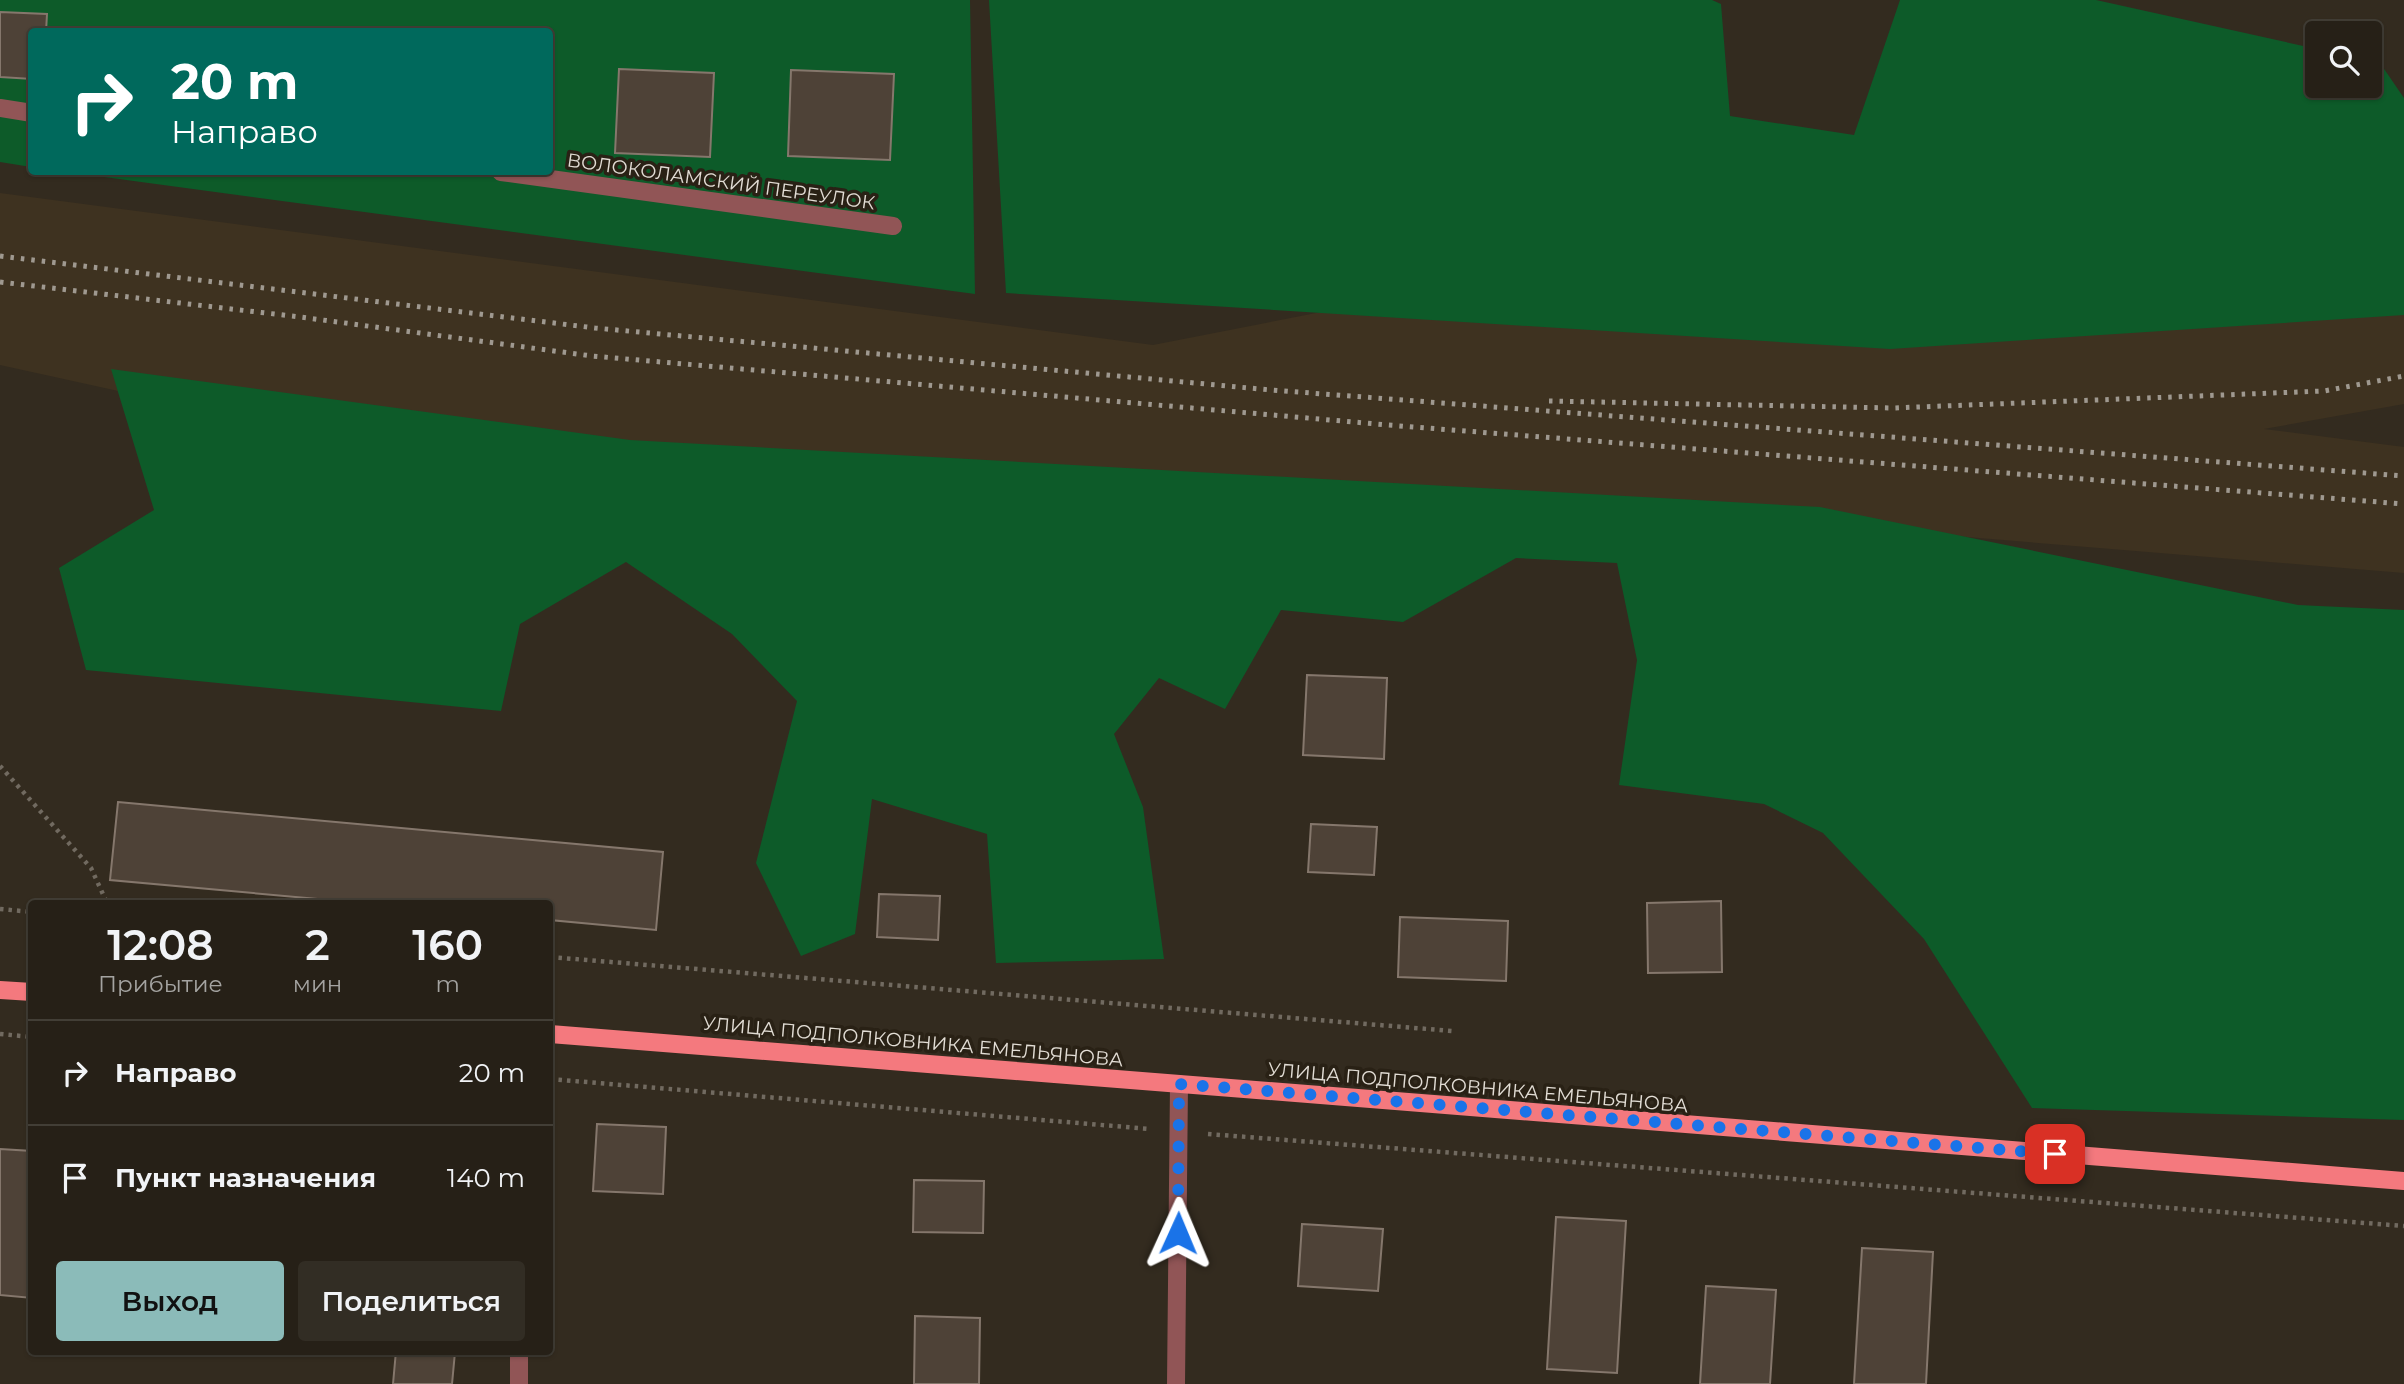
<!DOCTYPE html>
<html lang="ru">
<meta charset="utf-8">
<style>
:root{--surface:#262017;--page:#322d24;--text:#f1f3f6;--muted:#a4a3a1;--line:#423e36;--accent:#8bbbb9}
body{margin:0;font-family:Montserrat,sans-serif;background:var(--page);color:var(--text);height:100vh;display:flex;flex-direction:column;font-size:26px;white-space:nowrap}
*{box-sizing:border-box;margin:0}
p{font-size:23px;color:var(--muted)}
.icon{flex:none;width:38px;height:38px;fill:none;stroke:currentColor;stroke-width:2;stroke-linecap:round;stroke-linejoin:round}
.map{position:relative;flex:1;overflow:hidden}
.side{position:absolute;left:28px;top:900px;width:525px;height:455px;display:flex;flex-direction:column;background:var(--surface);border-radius:7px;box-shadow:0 2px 5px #0004,0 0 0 2px var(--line)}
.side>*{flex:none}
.hud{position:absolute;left:28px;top:28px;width:525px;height:147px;border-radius:7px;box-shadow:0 2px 5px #0004,0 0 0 2px var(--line);background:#00695c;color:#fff;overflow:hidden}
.controls{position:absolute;left:2305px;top:21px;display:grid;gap:14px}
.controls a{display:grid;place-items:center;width:77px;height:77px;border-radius:7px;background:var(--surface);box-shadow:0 2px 5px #0004,0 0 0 2px var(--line);font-size:35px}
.pin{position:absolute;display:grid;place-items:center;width:60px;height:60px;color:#fff;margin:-30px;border-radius:14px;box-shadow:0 4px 10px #0006}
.me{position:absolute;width:77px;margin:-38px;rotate:1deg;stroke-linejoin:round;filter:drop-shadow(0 0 5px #0008)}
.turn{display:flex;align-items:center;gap:24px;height:147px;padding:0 28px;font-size:32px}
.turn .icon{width:91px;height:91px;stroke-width:2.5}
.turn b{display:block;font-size:49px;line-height:60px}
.eta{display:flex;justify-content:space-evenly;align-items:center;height:119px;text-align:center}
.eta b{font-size:42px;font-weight:600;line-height:49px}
.cta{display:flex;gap:14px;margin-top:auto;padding:14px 28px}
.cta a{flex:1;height:80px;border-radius:7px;background:var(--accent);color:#111;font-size:28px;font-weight:600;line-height:80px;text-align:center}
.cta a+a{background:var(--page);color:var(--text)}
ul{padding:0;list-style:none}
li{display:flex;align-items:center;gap:21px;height:105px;padding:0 28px;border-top:2px solid var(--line)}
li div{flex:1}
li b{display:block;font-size:26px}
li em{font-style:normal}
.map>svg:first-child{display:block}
.built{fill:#3e3220}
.green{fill:#0d5b29}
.building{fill:#4e4237;stroke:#85776c;stroke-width:2}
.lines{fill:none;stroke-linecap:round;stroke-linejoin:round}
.path{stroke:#716a60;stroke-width:4.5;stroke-dasharray:3.5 5;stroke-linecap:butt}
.minor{stroke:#915556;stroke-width:18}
.primary{stroke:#f4797e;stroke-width:18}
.rail{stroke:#9f9990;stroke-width:5;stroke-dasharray:3.5 7;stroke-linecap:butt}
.route{stroke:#1a73e8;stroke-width:12;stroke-dasharray:0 21.6}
.labels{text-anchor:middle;stroke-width:7;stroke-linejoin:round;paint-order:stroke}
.street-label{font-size:19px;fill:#e2ddd5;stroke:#292115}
</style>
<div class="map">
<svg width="2404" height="1384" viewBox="0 0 2404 1384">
<rect width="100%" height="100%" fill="#332b1f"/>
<path class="built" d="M0,193L1153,345L1352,306L2404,264V404L2264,429L2404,447V573L1432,493L300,431L0,365Z"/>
<path class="green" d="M0,0H970L975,294L67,172H550V32H32L31,167L0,162Z
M989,0H1712L1721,4L1730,116L1854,135L1900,0H2096L2317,49V86H2370V61L2380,63L2404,98V315L1890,349L1006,293Z
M111,369L630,440L1820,507L2298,605L2404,610V1120L2032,1108L1924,939L1823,833L1764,804L1619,785L1637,660L1617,563L1516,558L1403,622L1281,610L1225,709L1159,678L1114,734L1143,807L1164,959L996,963L987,834L872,799L855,934L801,956L756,863L797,701L732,634L626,562L520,624L501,711L86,670L59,568L154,510Z"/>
<path class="building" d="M0,12L47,14L46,32H32V79L0,77Z
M619,69L714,73L710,157L615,153Z
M791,70L894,74L890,160L788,156Z
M1307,675L1387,678L1384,759L1303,755Z
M118,802L663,852L656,930L550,920V903H362L110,880Z
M1311,824L1377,827L1374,875L1308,872Z
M879,894L940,896L938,940L877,937Z
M1721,901L1722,972L1648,973L1647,903Z
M1400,917L1508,921L1506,981L1398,977Z
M597,1124L666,1127L663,1194L593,1191Z
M0,1149L32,1151V1298L0,1295Z
M914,1180L984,1181L983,1233L913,1232Z
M1556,1217L1626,1221L1617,1373L1547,1369Z
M1302,1224L1383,1229L1378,1291L1298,1286Z
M1862,1248L1933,1252L1926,1384H1854Z
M1706,1286L1776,1290L1770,1384H1700Z
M915,1316L980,1318L979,1384H914Z
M396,1351L455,1352L452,1384H393Z"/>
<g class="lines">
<path class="path" d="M0,766L91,868L107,903
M0,909L32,912
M550,957L1452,1031
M0,1034L32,1037
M550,1079L1150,1129
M1208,1134L2404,1226"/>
<path class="minor" d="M0,108L32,113
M501,172L893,226
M519,1384V1351
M1176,1384L1179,1084"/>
<path class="primary" d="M0,990L32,992
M550,1034L2404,1181"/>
<path class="rail" d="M0,256L595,328L1271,390L2404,476
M0,282L300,317L592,356L1388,425L2404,504
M1549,401L1893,408L2324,391L2404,376"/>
</g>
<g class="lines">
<path class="route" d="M1178,1233L1179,1084L2055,1154"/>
</g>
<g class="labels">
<g class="street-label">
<text transform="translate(721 181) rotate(8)" y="7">ВОЛОКОЛАМСКИЙ ПЕРЕУЛОК</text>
<text transform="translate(913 1041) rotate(5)" y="7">УЛИЦА ПОДПОЛКОВНИКА ЕМЕЛЬЯНОВА</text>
<text transform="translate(1478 1087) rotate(5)" y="7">УЛИЦА ПОДПОЛКОВНИКА ЕМЕЛЬЯНОВА</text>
</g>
</g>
</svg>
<div class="controls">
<a><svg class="icon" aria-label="search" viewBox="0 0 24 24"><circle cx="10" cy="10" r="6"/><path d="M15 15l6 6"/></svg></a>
</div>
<div class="pin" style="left:2055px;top:1154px;background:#d93025"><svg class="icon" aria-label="arrive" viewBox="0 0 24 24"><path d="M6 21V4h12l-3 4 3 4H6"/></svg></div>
<svg class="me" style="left:1178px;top:1233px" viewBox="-20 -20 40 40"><path d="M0-17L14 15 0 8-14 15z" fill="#1a73e8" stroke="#fff" stroke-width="4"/></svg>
<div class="hud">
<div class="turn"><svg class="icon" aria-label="right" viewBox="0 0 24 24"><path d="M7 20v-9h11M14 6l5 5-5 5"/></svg><div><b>20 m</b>Направо</div></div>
</div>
<section class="side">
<div class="eta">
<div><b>12:08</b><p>Прибытие</p></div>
<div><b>2</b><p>мин</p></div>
<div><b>160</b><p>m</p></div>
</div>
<ul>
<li><svg class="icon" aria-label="right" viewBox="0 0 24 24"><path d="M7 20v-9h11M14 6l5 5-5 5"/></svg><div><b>Направо</b></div><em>20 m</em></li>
<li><svg class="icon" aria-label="arrive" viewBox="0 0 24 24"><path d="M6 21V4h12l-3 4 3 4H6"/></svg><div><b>Пункт назначения</b></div><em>140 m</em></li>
</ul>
<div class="cta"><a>Выход</a><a>Поделиться</a></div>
</section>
</div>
